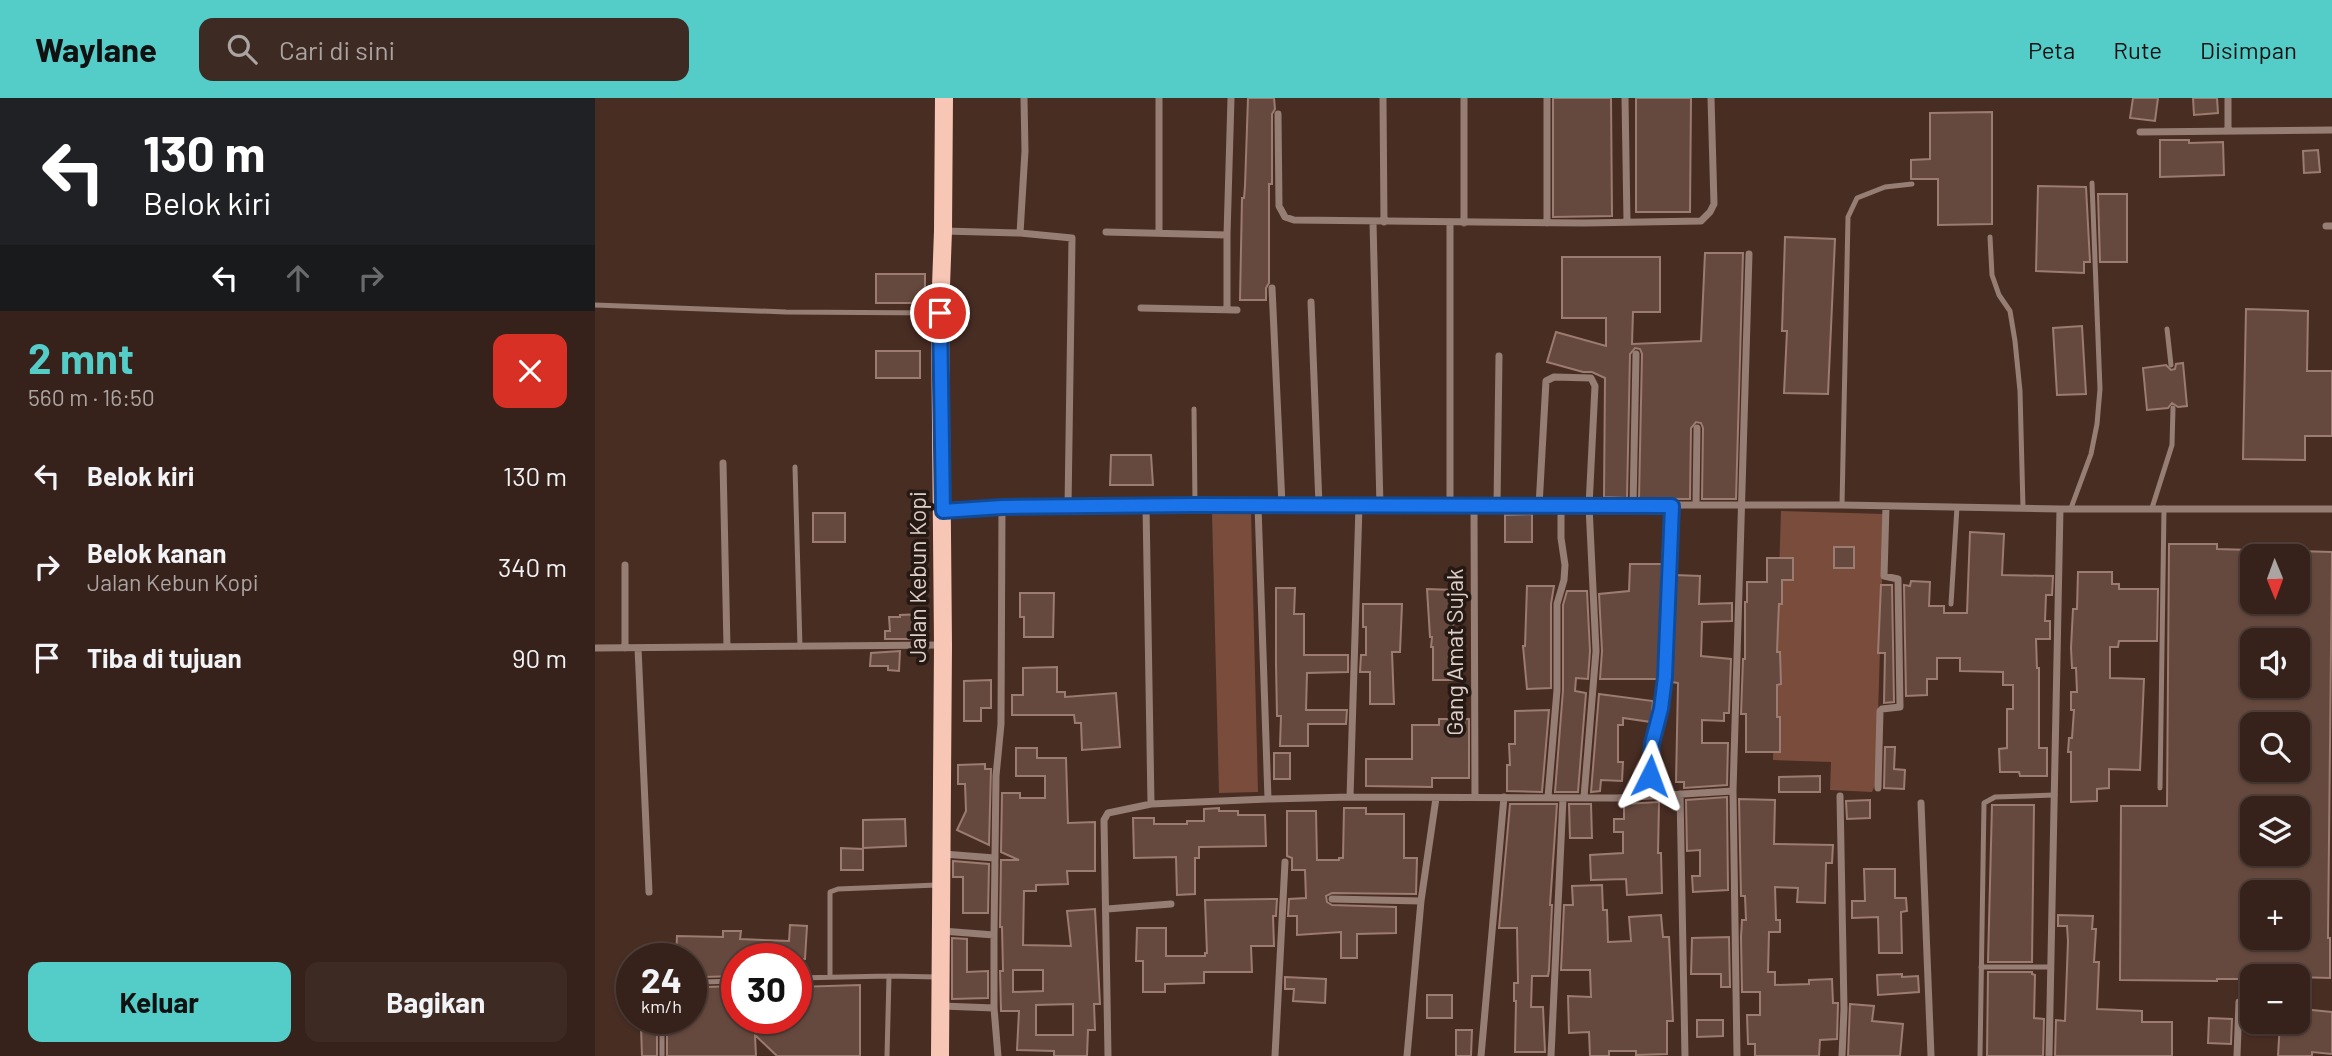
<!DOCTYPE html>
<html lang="id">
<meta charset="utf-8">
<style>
:root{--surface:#36221a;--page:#3d2a23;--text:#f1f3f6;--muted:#aaa4a2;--line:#503f39;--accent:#54cdc8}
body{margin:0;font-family:Barlow,sans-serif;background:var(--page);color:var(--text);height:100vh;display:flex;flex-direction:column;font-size:26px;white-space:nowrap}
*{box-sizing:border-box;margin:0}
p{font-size:23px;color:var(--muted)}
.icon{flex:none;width:38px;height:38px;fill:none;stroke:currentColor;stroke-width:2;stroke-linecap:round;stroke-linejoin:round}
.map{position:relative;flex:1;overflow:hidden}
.side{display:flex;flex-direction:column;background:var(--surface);width:595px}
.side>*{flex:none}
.guide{background:#202124;color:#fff;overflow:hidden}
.needle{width:46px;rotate:179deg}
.controls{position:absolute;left:1645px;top:446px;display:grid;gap:14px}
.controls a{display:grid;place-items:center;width:70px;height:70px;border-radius:14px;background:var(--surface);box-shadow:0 2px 5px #0004,0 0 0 2px var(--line);font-size:35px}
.speed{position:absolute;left:21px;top:845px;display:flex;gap:14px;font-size:35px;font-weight:700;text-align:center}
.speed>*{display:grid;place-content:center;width:91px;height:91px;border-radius:50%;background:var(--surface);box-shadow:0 2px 5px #0004,0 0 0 2px var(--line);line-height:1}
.speed small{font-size:18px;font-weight:400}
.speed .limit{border:10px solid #d22;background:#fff;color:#111}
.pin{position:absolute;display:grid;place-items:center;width:60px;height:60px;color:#fff;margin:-30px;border:4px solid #fff;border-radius:50%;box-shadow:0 2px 7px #0007}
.me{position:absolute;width:77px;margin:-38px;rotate:3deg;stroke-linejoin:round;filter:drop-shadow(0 0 5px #0008)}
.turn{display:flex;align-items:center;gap:24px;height:147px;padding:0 28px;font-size:32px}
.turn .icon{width:91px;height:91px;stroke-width:2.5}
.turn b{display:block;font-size:49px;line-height:60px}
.lanes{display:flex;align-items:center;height:66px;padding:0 28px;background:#0003;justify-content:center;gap:35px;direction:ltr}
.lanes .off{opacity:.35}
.round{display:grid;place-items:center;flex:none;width:74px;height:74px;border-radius:14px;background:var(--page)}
.head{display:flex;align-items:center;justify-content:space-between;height:119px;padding:0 28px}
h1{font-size:42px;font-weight:700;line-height:52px;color:var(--accent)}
.button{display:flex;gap:14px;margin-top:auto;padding:14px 28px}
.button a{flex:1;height:80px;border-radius:14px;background:var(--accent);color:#111;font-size:28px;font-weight:700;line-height:80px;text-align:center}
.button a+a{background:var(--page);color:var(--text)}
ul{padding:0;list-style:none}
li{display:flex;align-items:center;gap:21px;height:91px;padding:0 28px}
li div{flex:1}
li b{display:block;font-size:26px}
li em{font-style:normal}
header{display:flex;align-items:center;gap:42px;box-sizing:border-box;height:98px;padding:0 35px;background:var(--accent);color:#111}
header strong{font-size:33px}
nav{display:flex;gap:38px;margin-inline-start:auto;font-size:24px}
.search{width:490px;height:63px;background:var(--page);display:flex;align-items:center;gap:18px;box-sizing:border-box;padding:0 24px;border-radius:14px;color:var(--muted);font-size:26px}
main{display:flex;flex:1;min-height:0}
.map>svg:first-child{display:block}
.green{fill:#7a4c3b}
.building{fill:#66493e;stroke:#9c7b70;stroke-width:2;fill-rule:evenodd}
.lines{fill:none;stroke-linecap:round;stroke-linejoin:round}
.service{stroke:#967e75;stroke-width:5}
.minor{stroke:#967e75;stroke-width:7}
.primary{stroke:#f8c6b4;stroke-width:18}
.route-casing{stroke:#114b97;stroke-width:18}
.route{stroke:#1a73e8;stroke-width:12}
.labels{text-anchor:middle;stroke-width:7;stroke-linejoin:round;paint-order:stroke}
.street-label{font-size:23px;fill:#e0cec8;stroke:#251914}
</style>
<header>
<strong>Waylane</strong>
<div class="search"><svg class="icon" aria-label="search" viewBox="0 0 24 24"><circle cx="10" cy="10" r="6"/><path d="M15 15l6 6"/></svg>Cari di sini</div>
<nav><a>Peta</a><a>Rute</a><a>Disimpan</a></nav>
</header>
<main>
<section class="side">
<div class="guide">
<div class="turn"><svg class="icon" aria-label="left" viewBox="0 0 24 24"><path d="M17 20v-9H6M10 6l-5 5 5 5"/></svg><div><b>130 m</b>Belok kiri</div></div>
<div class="lanes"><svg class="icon" aria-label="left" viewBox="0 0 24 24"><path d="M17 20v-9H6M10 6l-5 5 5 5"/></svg><svg class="icon off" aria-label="ahead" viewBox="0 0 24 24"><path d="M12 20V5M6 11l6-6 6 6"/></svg><svg class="icon off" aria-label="right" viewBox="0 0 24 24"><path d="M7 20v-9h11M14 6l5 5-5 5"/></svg></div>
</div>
<div class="head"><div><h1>2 mnt</h1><p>560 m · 16:50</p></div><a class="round" style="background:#d93025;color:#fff"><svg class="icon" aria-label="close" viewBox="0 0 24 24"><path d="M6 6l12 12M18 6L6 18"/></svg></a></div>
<ul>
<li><svg class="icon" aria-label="left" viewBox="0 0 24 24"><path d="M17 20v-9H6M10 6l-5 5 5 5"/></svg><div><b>Belok kiri</b></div><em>130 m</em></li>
<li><svg class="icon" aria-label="right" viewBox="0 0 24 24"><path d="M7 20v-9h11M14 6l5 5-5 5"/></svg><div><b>Belok kanan</b><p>Jalan Kebun Kopi</p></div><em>340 m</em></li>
<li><svg class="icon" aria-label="arrive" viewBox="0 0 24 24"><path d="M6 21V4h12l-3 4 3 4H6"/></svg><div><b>Tiba di tujuan</b></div><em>90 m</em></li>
</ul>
<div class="button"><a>Keluar</a><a>Bagikan</a></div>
</section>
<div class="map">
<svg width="1737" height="958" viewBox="0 0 1737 958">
<rect width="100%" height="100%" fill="#482d23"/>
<path class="green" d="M1186,413L1289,416L1281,685L1277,694L1235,692L1236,664L1178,662Z
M656,414L663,694L624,695L617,415Z"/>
<path class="building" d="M653,0H679L680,11L677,16V86H674V185L671,190V202H645L647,100H649L650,88Z
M958,0H1016L1017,118L958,119Z
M1041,0H1096L1095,114H1041Z
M1538,0H1563L1560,23L1535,20Z
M1598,0H1622L1623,15L1599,17Z
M1397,14V126L1343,127V81H1316V62L1335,61V15Z
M1565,42H1594V45L1628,44L1629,77L1565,79Z
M1723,52L1725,74L1709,75L1708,53Z
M1443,88L1491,89L1495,164H1489V175L1441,173Z
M1503,96H1532V164H1505Z
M1190,139L1240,141L1233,296L1189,295L1192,233H1187Z
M1110,155H1148L1141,401H1107L1108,330L1106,325L1101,324L1096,330L1095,401H1044L1047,256L1045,251L1040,250L1035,256L1032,400L1009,399L1010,280L997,274H988L952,264L961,234L1011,248V220H967V159H1065V214H1038L1037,246L1106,243Z
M281,176H330V205H281Z
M1651,211L1713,213L1712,273H1737V338H1710V362L1648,361Z
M1487,228L1491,296L1462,297L1458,230Z
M281,253H325V280H281Z
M1588,265L1592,308L1583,309L1577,305L1573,310L1552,312L1548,270L1571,267L1576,272L1580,271L1581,266Z
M516,357H556L558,387H515Z
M218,415H250V444H218Z
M937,416V444H910V417Z
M1375,434L1409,436L1407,477L1458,478L1457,497H1451L1450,523H1455V541H1441L1442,570H1444V650H1452V678H1425L1424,674H1405L1404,651L1412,650V611H1418V587H1408V574L1365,573V560H1342V581H1332V597L1311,598L1309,487L1315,488L1316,483L1335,484L1334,508H1349V515H1372Z
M1574,446H1622V451L1657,452V504H1703V453L1737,454L1733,840H1735V880L1657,878V881H1622V883L1525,882L1526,708H1572ZM1657,542H1703V588H1657ZM1657,626H1703V672H1657ZM1657,710H1703V756H1657ZM1657,794H1703V840H1657Z
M1239,449H1259V470H1239Z
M1172,460H1198V482H1187V506H1184L1183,527L1182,554H1185L1186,586L1182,587V619H1185V654H1151V616H1146L1148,561H1150V504H1152V484H1172Z
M1035,466H1067L1063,581H1005L1007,553L1004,496L1034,493Z
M1483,474H1517V486H1524V491H1563L1562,543H1524L1523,549H1515V580L1549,581L1545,672L1514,671V690L1502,691V703L1476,704V654H1473L1474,640H1477L1479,612H1476V594H1482L1481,570H1477L1476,550L1478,511H1482Z
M1080,477L1105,478L1104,506L1137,505V523L1107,524L1106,558L1136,561L1134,615H1129V623L1107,622V645H1133L1132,687L1089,690V684H1081L1083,585L1077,584L1076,581Z
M1286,487H1297L1299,604L1289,605L1290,555H1283Z
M932,488H959L956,506V590L932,591L928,548H930Z
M681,490H700L699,516H709V557H753V574L712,575L711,612H752L751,626H713V648H685L686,618H682L681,566Z
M832,491L859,492L858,533H861V541H867L868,582H838V549H836L837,539H835Z
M972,493H992L995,553L993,581L981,580L980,593L991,595L983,694H960L968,592V507Z
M425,495H459L458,539H429V519H425Z
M768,506H807L805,554H797L799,606H775V574H765L766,557H771V529H768Z
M327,516V531H319V541H290V533H295L294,519H305V517Z
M305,553L304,573L293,572V568H275L276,555Z
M462,569V594H470V599L521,595L525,649L487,652L486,625H480L479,617H417V597H428V570Z
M396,582V610H386V623H369V583Z
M1004,596L1058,603L1056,624L1028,620V627H1023V664H1028L1027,683L1006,682L1005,693L996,694Z
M954,612L947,694L912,693V667H915L914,646H920V613Z
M844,621H874V680H837V689L771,688V661H817V627H844Z
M1290,649H1300L1299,671L1310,672L1309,691L1289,690Z
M421,650H442V660H471L473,725L500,724V773H472L473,786L441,787V793H429L428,847L476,848L472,813L500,811L505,906H499L500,932H493L492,958H459V953L422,952L424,913H406L405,873H408L407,829H405L406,762H424L406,754L407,695H425V700H450V678H421ZM418,872H448V893L418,894ZM478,906V937H441V907Z
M679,655H695V681H679Z
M390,666V671H396L394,747L362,732L371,713L370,686H363V667Z
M1225,678V694H1184V679Z
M1132,699L1133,792L1098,794L1097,778H1105V752L1092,753L1091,702Z
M1144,701L1180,702L1179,746L1238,747L1237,765H1231L1230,805L1202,804L1203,790L1180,789L1181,822H1185V834H1174L1173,874H1180V887L1214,886V882L1237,881L1238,905H1243L1242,941L1225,942L1224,958H1160V946H1153L1152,917H1165V894H1147L1146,839L1147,822H1151L1150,798H1146Z
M1275,702V720L1252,721L1251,703Z
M1064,704L1063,755H1066L1067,795L1032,797L1031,781L996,782L995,757L1028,755V734H1019V721H1029V706Z
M915,706H962L955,807H957L954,872L953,878H937L936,909H948L950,954H920L921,903H919V885H923L922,830H904Z
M974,706H996L997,740H975Z
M1397,707H1439L1437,864H1393Z
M624,710V713H643V717H670L671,748L604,749V760H600V796L582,797L581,759L539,760L538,720H559V726H592V723H609V711Z
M749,710H771V716H809V760H822L821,796L737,795L731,798L732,804L737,807L801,809V835L762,836V860H746V834L702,837V818H693L694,801L711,800L710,772H697V760L692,758V713H721L722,762H744V760H748Z
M310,721L311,748L268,750V722Z
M246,750L268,751V772H246Z
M358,763L394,766L393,815H368V779H358Z
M1269,771H1300V800H1311L1312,813L1306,814L1307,855H1284L1283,819L1257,820V803H1270Z
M1007,787L1008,812H1012L1013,844L1036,843L1034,819L1066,817L1068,839H1074L1078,923H1072V956L1041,957V953H1014V958H995L994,934L974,935L973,898L996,899L995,872H966L969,807H978L977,788Z
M682,801L681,818H678L679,848H656L657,874H609V885L570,886V894H548V863H541L542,830H571V858H610V855H612L610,802Z
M1463,817L1498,818L1497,831H1501L1499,864H1504L1502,911L1547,913V924H1577V958H1460L1461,922L1470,923L1473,843L1472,828H1463Z
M195,827L212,828L210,861H142V878L108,879L96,882V861H81L82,838L128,839V833H146L145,841L194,843Z
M1134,839L1135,889H1126V876H1096L1097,840Z
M357,840L372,841V874L393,873V900L357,901Z
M1393,874H1437V876L1440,877L1439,920L1449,921L1448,958H1392Z
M1307,876V879L1323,878L1324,894L1283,897L1282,877Z
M690,879L731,881L730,905L698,903L699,891H690Z
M265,887V958H182L160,937L161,958H72V931L78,921L96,920V902L110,889L142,888V920H201V889Z
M832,897H857V920H832Z
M1255,906L1279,908L1277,923L1308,926L1305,958H1253Z
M1707,911L1737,914V956L1717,954V958H1683L1685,924L1705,926Z
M1614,920L1637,921L1636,946L1613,945Z
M66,921L62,930V958H47L46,929L50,922Z
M1102,922H1128V938L1102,939Z
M861,932H877L876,958H861Z"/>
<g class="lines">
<path class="service" d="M1395,139L1397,177L1404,197L1415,213L1420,243L1425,293L1428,410
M0,207L191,214L341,215
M1572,231L1576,267
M599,311L600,407
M200,369L205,549
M1247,407L1253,119L1262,100L1290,89L1317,86
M1476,410L1496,356L1502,326L1505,291L1497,85
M1557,410L1577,347L1578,310
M1356,506L1362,409
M1565,690L1569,410
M1386,869H1455
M235,879V794L243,791L342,787
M201,880L294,878L342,879
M96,888L108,884L142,883
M67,958V930L73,920
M292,958L294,878
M1385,958L1389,705L1400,699L1460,697"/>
<path class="minor" d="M788,0L789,124
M952,0V125
M1030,0L1032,124
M1633,0V32
M683,16L684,108L690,119L699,122L989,125L1106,123L1115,114L1119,106L1116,0
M1545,34L1737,32
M778,124L785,408
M869,125V0
M1731,128H1737
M349,133L425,135L477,140L473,409
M511,134L632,137
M425,135L430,53L429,0
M564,135V0
M677,190L687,407
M716,204L724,407
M546,210L642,212
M632,212V137L636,0
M128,365L132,549
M855,407V125
M902,407L904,258
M1101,407L1102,330
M551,408L556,706
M663,408L673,701
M879,408L880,699
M944,408L951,283L959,279L996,280L1000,288L994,408L1001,553L989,699
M1038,408L1041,256
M348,413L407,409L600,407H1247L1465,411H1737
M30,467V550
M0,550L346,547
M43,550L54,794
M1283,690L1285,613L1287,611L1305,609L1303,481L1289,478L1291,408
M1085,696L1090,958
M1054,698L1057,645L1062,631L1070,579L1077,408
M1245,698L1249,911L1247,958
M755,699L764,408
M953,699L962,592V506L969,482L970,467L966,440V408
M1326,705L1336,958
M348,756L400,760
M737,801L826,803
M512,811L576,806
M347,833L399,837
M347,908L399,910
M403,958L399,910V837L401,678L406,626L407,409
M513,958L509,722L513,715L556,706L673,701L755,699L1022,700L1138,693
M680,958L690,764
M812,958L826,803L841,700
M886,958L909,699
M956,958L968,700
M1142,958L1138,693L1154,156
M1454,958L1465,411
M1642,958L1644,904"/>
<path class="primary" d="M345,958L348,547L345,215L348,133L349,0"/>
</g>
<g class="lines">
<defs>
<path id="route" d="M345,215L348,413L407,409L600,407L1077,408L1070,579L1066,611L1057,645L1055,678"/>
</defs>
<use href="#route" class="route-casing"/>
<use href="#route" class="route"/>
</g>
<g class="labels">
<g class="street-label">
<text transform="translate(323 479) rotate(-90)" y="8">Jalan Kebun Kopi</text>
<text transform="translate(860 554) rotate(-90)" y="8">Gang Amat Sujak</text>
</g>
</g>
</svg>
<div class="controls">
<a><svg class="needle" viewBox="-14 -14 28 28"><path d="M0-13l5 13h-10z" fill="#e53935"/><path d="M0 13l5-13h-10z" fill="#aaa4a2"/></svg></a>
<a><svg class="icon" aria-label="sound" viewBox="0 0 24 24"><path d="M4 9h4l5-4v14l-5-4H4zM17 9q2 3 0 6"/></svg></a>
<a><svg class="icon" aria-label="search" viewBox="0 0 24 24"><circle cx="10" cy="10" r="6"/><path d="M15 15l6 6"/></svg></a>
<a><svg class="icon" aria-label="layers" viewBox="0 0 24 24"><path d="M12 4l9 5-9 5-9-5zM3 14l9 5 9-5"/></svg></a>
<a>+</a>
<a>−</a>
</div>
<div class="speed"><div>24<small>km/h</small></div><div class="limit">30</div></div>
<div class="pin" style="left:345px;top:215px;background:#d93025"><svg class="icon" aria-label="arrive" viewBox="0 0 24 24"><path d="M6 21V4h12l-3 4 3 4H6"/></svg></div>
<svg class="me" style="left:1055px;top:678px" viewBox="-20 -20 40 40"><path d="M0-17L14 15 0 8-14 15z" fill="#1a73e8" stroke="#fff" stroke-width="4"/></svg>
</div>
</main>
